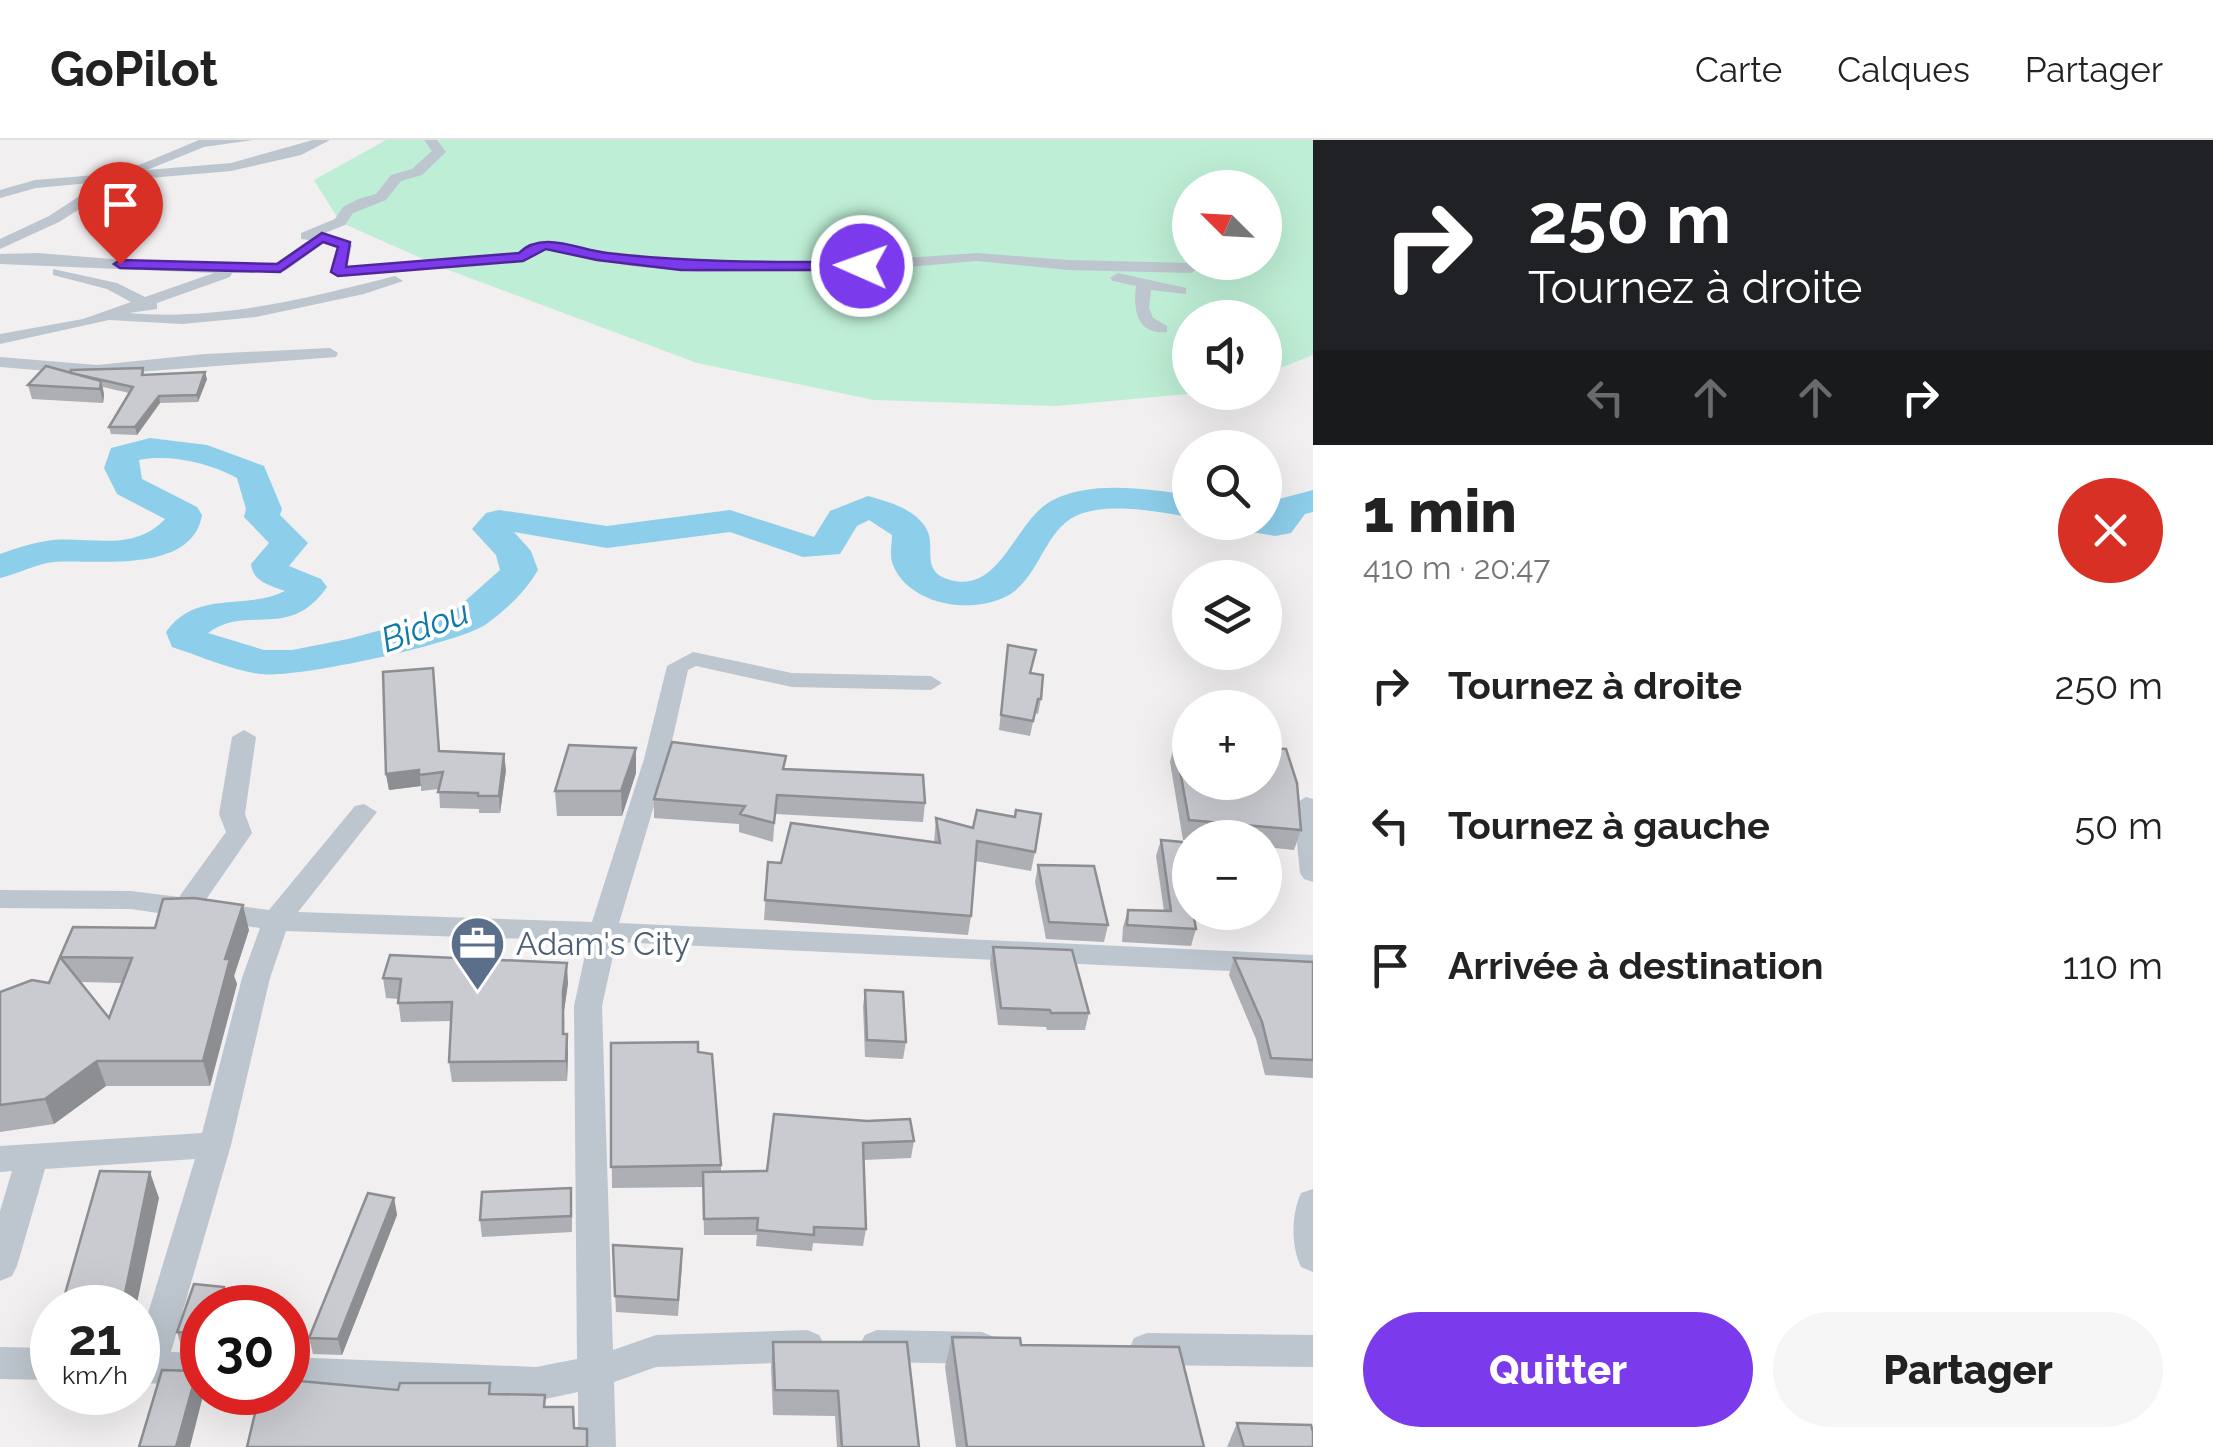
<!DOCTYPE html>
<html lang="fr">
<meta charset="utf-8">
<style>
:root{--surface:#fff;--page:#f6f6f6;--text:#222;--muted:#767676;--line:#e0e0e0;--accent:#7c3aed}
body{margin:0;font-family:Raleway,sans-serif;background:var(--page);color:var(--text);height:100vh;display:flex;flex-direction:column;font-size:38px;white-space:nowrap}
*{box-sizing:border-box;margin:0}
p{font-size:32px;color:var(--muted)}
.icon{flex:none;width:55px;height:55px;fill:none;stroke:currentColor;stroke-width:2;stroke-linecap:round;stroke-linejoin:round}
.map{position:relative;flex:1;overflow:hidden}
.drawer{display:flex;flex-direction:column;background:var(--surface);width:900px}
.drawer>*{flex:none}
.guide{background:#202124;color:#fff;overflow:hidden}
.needle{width:65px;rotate:294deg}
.tools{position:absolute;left:1172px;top:30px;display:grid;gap:20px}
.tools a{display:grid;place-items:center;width:110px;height:110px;border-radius:50%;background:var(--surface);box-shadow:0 10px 40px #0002;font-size:50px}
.speed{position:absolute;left:30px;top:1145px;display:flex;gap:20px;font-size:50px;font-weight:700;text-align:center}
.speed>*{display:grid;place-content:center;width:130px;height:130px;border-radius:50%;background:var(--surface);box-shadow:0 10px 40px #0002;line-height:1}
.speed small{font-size:25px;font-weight:400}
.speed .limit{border:15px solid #d22;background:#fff;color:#111}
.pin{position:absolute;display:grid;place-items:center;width:85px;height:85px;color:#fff;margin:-102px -42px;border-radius:50% 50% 50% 0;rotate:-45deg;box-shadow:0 0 10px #0007}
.pin .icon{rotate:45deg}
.me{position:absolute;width:110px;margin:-55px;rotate:272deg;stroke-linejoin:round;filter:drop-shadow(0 0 8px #0008)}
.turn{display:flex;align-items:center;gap:35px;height:210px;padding:0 50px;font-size:45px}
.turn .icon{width:130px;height:130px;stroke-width:2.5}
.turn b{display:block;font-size:70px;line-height:85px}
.lanes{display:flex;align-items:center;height:95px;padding:0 50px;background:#0003;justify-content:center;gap:50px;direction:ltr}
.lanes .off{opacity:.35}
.round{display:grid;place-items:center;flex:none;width:105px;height:105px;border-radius:52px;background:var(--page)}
.summary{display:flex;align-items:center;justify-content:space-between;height:170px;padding:0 50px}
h1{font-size:60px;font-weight:800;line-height:75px}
.primary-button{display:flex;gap:20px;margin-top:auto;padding:20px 50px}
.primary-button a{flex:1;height:115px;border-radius:60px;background:var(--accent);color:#fff;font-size:40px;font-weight:800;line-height:115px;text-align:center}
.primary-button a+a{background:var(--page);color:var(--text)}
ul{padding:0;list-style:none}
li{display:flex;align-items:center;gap:30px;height:140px;padding:0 50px}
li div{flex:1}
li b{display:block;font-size:38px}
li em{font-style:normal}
header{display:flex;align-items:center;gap:60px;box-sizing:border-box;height:140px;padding:0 50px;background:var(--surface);border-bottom:2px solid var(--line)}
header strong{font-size:48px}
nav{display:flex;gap:55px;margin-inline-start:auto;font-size:35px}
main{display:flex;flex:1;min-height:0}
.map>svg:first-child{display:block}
.green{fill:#beeed5;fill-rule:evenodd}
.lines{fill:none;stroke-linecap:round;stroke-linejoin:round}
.river{fill:#8dceea;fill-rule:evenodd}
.street{fill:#bdc5ce;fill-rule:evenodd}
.wall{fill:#adafb4;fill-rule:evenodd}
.shaded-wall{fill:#8d8e92}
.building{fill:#c9cbd1;stroke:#8d8e92;stroke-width:2.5}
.route{fill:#7c3aed;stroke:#51269a;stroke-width:2.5}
.labels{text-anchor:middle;stroke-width:8;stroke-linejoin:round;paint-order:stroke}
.service-label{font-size:32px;fill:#4e5e75;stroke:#fff;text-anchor:start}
.water-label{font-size:35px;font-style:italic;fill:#1079a7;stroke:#fff}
</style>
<header>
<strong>GoPilot</strong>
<nav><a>Carte</a><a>Calques</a><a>Partager</a></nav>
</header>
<main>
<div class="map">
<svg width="1313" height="1307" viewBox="0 0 1313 1307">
<rect width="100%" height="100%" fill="#f1efef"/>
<path class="green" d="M386,0H1313V215L1265,234V178H1190V252L1198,253L1057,266L874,260L697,223L443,128L340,82L314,40ZM1190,48H1265V122H1190Z"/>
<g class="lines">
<path class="river" d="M150,298L207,305L264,326L282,369L280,375L308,403L289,426L321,439L327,447C289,502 247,463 208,493L264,510H292L348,499L455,470L500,430L496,415L472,389L486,373L499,370L607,386L730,370L814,397L830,371L868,356C889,362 916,369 927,390C936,408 920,432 950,440C1002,454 1014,380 1053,360C1092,340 1148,349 1190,355V377C1158,372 1115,363 1083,373C1044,385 1041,438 1007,456C971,475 909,465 893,425C889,414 892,405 892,395L869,380L857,386L840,414L803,417L730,392L607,408L514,392L531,411L538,430C526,451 505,471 485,485C455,504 296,539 260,534C231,530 200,516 172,507L166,492C196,449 245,471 285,451C270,445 253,442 251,424L269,403L244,377L246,369L237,338C209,323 171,314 139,320L142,339L197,367L202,375C192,435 95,419 54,422C35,424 18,434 0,438V414C17,408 35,402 53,400C93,397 134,412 165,379L117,354L104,328L111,308Z
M1313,350V372L1305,374L1291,393L1275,396L1241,390L1236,382H1265V374H1269L1279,359Z"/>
<path class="street" d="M199,0H253L204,7L147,30L231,23L313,0H330L301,15L231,31L126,40L59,82L0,109V99L49,76L101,42L36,48L0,58V50L35,40L120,33Z
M424,0H437L446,12L422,35L401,41L386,60L353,73L345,85L325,93L352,105L347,127L519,113L525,106L545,101L630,116L696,122L862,121L977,113L1068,120L1191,123L1199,128L1191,133L1068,130L977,121L862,131L696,132L630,126L545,109L523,121L338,137L330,132L337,107L324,103L285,131L232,133L230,137L157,163V169L129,173C219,181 309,158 395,136L403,141L364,154L256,177L182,184L109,180L0,204V194L83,179L131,162L107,149L53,135V129L117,143L145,157L214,133L0,124V114L38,113L160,123H276L309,100L301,99V93L335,79L343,67L358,59L376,54L391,35L412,29L432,11Z
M1118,133L1186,148V154L1151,150L1149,168L1153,178L1167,186V192C1137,195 1133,170 1136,146L1113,141L1110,138Z
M330,208L338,213L336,217L97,235L0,227V217L97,225L205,214Z
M693,512L792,533L931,536L942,543L931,550L792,547L696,526L688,530L668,619L619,783L1313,815V835L616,802L602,866L613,1210L656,1195L807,1190L819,1195L825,1206L819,1217L807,1222L656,1227L614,1242L616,1307H578V1252L536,1261L288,1249V1217L536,1227L577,1219L574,866L588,801L286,791L270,838L231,1005L171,1212L202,1213V1245L138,1243V1206L195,1019L45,1029L17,1126L12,1136L0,1141V1071L12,1031L0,1032V1006L202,993L242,838L260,788L131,769L0,768V750L131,751L179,757L226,692L219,674L232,597L244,590L256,597L245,674L252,693L205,761L269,770L355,666L364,664L377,672L298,772L592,782L644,619L667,526Z
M1306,657L1313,659V742L1304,739L1300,733L1293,665Z
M1313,1049V1132L1301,1127C1291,1106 1291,1075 1301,1053Z
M877,1190L982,1192L994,1197L1000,1208L994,1219L982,1224L877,1222L865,1217L859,1206L865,1195Z
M1147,1193L1313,1195V1227L1147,1225L1134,1220L1129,1209L1134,1198Z
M0,1207L52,1208V1240L0,1239Z"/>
</g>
<path class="wall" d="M143,228L144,235L207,239L198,262L160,263L137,295L111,294L109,287L129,253L103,247L104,255L103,263L32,259L28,245L71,233Z
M1008,505L1041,559L1038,574L1035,573L1030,596L999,590Z
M1175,603L1301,690L1294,710L1265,707V698H1190V700H1183L1170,622Z
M636,608V633L622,676H557L555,651Z
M439,611L506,630L500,673H479V669L440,668L439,649L421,651V646L389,650L386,634Z
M785,629L925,663L923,682L775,674L773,702L739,692V684L654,678V659Z
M936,678L1035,712L1031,731L975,721L971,776L968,795L764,780L768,722L781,723L934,703Z
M1161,700L1196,789L1191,806L1122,802L1123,787L1128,770L1164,771L1156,716Z
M1038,725L1108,785L1104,802L1046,799L1035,742Z
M249,790L234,836L237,844L210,946H106L54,984L0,992V852L49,843L60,817ZM80,842L122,843L109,878Z
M993,807L1089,873L1085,890H1047L1046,887L998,885L990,823Z
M1234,818L1313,822V938L1265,935L1256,899L1229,835Z
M383,838L568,843L564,871V894L568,914L567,941L452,942L449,922L451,881L401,882L398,859L386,858Z
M865,850L906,902L903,919L865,917L863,867Z
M611,903L721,1025V1032L767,1031L774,974L914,1001L911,1018L863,1020L866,1089L863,1106L813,1103L812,1111L756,1106L757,1095H704L703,1047L612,1048Z
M394,1058L397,1075L342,1215L313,1214L309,1198Z
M572,1065V1092L482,1097L480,1080Z
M613,1105L682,1126L678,1176L616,1172Z
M224,1147L229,1163L202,1168V1210L182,1209L177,1192Z
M952,1197L1021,1205L1204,1307H956L945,1227Z
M773,1202L919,1307H837L835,1276L773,1275L771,1227Z
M1237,1283L1313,1307H1227Z"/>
<path class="shaded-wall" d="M205,232L207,239L198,262L197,255Z
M101,241L104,255L103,263L100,249Z
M159,256L160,263L137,295L135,287Z
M636,608V633L622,676L621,651Z
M504,614L506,630L500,673L499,656Z
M419,630L421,646L389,650L386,634Z
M243,765L249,790L234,836L237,844L210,946L203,921L225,819Z
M567,823L568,843L564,871L565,914L563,851Z
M567,894L568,914L567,941L566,921Z
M97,921L106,946L54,984L45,959Z
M150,1032L159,1058L136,1168H122Z
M394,1058L397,1075L342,1215L338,1199Z
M224,1147L229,1163L227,1168H216Z
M197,1231L202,1247V1252H204L190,1307H176Z"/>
<path class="building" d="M46,226L101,241L100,249L28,245Z
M143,228L142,235L205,232L197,255L159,256L135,287H109L133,247L71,233V230Z
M1008,505L1036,510L1030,533L1043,535L1041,559H1038L1033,581L1001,575Z
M433,528L439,611L504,614L499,656H478V653L438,652L443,632L419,635V630L386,634L383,532Z
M672,602L786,616L783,629L923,635L925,663L777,655L774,683L740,674L745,666L654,659Z
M1175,603L1190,604V642H1265V608L1286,609L1297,643L1301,690L1189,680Z
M569,605L636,608L621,651H555Z
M977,670L1015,677L1016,670L1041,674L1035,712L977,701L971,776L765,760L768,722L781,723L791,683L940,703L936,678L973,688Z
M1161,700L1182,702L1190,751V772H1193L1196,789L1127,785L1128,770L1171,771Z
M1038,725L1094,726L1108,785L1049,782Z
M194,758L243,765L225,819H230L203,921H97L45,959L0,965V852L32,840L49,843L60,817L109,878L132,818L60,817L73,787L155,788L163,759Z
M993,807L1072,810L1089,873H1051L1050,870L1001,868Z
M390,815L567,823L563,851V894H567L566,921L449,922L452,862L398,863L401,839L383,838Z
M1234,818L1313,822V920L1271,918L1262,882Z
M865,850L903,852L906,902L867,900Z
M698,902V912L712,914L721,1025L611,1027V903Z
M774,974L867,981L910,979L914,1001L863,1003L866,1089L814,1087V1095L757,1090L758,1078L704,1079L703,1032L767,1031Z
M100,1031L150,1032L122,1168H61Z
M571,1048V1076L480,1080L482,1052Z
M368,1053L394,1058L338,1199L309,1198Z
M613,1105L682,1109L678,1160L615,1156Z
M194,1144L224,1147L216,1168H202V1197L197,1193L177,1192Z
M952,1197L1020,1198L1021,1205L1179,1207L1204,1307H967Z
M773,1202H907L919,1307H842L838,1251L775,1250Z
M162,1230L197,1231L176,1307H139Z
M288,1240L398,1250L400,1243H490L489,1254L545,1255L544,1267H573L574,1288L587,1289V1307H247L260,1252H288Z
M1237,1283L1311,1285L1313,1292V1307H1244Z"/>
<path class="route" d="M322,93L350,102L346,127L519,113C542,90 579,110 607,113C692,123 777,122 862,122L869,126L862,130H681L597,120L546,109L523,121L338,136L331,132L338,107L323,102L280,132L120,128L114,124L120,120L277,124Z"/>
<defs>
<symbol id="office-pin" viewBox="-11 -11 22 30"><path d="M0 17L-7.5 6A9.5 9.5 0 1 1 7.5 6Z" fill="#5c6f8a" stroke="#fff"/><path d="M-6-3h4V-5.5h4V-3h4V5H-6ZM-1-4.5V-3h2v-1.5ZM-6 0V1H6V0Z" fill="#fff"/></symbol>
</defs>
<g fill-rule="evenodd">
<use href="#office-pin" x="446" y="772" width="63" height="86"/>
</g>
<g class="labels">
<g class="service-label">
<text x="516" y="815">Adam's City</text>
</g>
<g class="water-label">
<text transform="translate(425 486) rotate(-20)" y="12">Bidou</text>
</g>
</g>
</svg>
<div class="tools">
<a><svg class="needle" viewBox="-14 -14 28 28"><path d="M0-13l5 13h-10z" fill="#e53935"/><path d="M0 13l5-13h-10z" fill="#767676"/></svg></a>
<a><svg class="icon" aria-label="sound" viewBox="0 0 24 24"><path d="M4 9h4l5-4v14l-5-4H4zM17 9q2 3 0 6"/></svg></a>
<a><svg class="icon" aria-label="search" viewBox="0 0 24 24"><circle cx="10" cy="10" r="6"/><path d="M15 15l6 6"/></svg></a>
<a><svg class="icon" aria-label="layers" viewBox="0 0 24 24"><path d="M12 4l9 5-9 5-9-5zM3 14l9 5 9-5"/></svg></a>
<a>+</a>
<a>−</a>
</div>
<div class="speed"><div>21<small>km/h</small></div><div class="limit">30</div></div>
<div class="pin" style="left:120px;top:124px;background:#d93025"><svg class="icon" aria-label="arrive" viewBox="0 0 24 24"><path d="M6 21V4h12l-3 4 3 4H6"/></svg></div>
<svg class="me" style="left:862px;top:126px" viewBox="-20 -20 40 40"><circle r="17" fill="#7c3aed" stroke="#fff" stroke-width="3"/><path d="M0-11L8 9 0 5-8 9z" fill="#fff"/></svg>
</div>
<section class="drawer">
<div class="guide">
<div class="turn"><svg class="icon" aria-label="right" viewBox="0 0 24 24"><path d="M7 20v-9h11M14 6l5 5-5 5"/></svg><div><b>250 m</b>Tournez à droite</div></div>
<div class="lanes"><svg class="icon off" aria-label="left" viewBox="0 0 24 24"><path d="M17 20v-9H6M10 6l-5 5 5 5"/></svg><svg class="icon off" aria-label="ahead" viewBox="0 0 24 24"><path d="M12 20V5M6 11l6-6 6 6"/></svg><svg class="icon off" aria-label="ahead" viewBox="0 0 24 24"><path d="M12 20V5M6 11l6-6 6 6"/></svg><svg class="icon" aria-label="right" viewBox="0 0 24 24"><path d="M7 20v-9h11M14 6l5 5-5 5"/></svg></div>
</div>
<div class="summary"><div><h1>1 min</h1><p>410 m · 20:47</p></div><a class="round" style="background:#d93025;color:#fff"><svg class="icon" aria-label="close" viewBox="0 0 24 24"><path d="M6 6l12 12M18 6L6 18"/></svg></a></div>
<ul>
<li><svg class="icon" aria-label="right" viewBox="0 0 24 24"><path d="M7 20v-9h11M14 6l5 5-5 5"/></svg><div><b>Tournez à droite</b></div><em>250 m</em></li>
<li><svg class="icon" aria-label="left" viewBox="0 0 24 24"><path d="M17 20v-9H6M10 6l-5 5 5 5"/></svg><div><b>Tournez à gauche</b></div><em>50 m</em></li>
<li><svg class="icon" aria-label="arrive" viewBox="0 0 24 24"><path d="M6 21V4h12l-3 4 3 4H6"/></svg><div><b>Arrivée à destination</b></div><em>110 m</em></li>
</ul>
<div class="primary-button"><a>Quitter</a><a>Partager</a></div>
</section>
</main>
